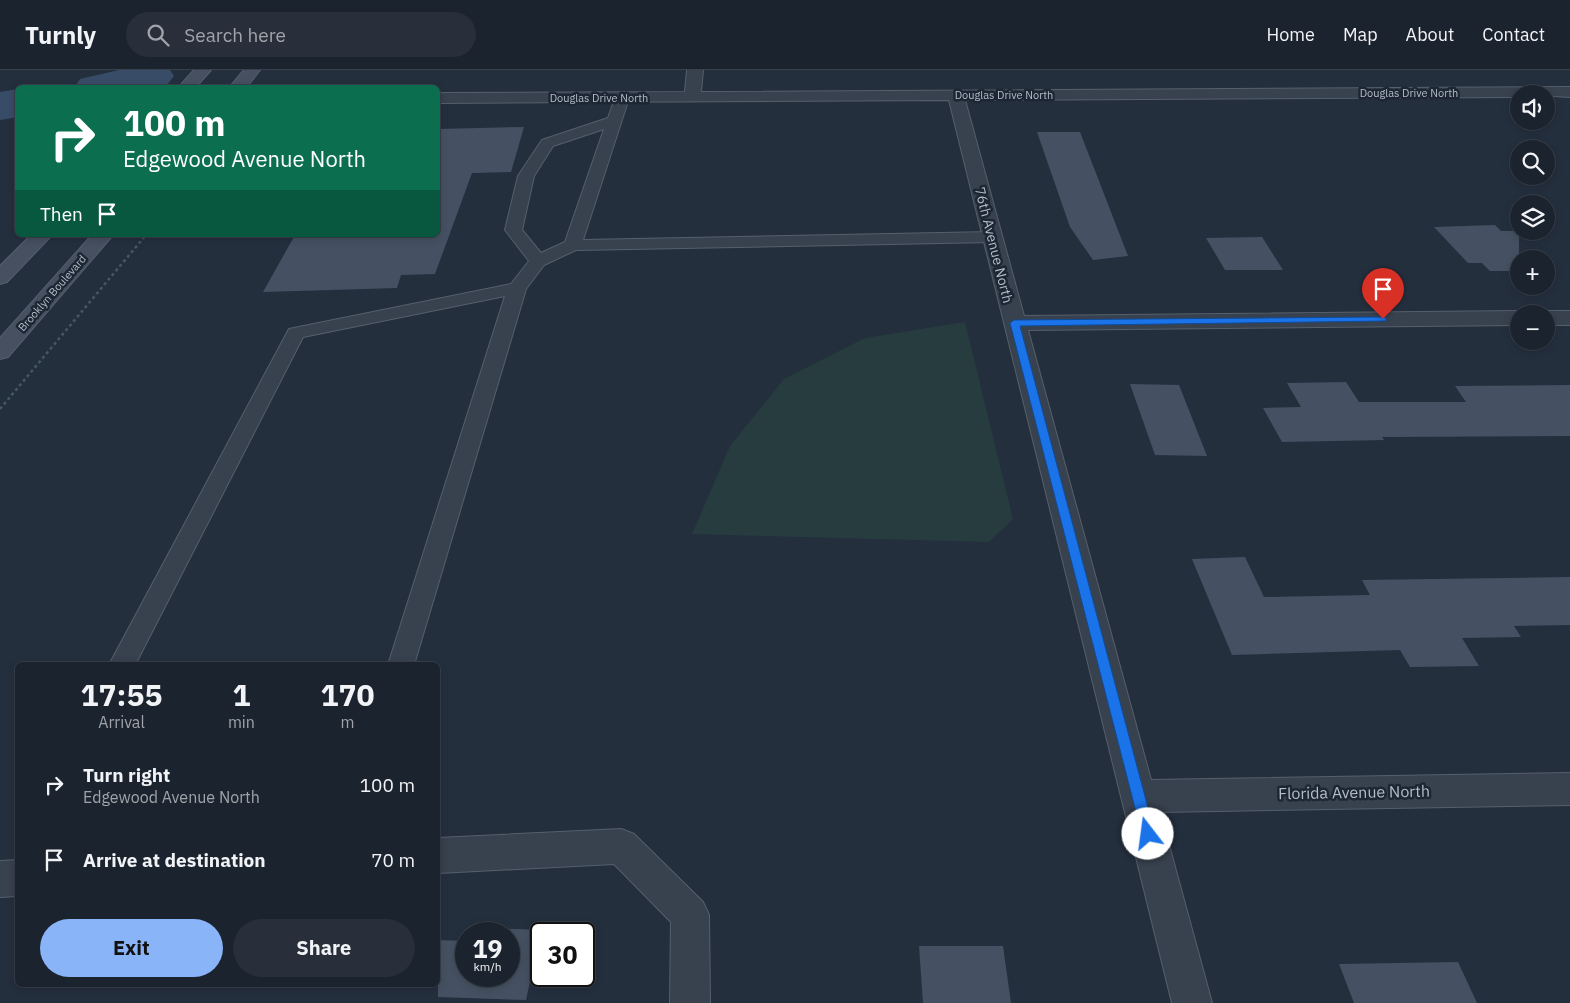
<!DOCTYPE html>
<meta charset="utf-8">
<style>
:root{--surface:#1b232e;--page:#282f3a;--text:#f1f3f6;--muted:#a0a4aa;--line:#39404a;--accent:#8ab4f8}
body{margin:0;font-family:"IBM Plex Sans",sans-serif;background:var(--page);color:var(--text);height:100vh;display:flex;flex-direction:column;font-size:19px;white-space:nowrap}
*{box-sizing:border-box;margin:0}
p{font-size:16px;color:var(--muted)}
.icon{flex:none;width:28px;height:28px;fill:none;stroke:currentColor;stroke-width:2;stroke-linecap:round;stroke-linejoin:round}
.map{position:relative;flex:1;overflow:hidden}
.drawer{position:absolute;left:15px;top:592px;width:425px;height:325px;display:flex;flex-direction:column;background:var(--surface);border-radius:8px;box-shadow:0 2px 8px #0003,0 0 0 1px var(--line)}
.drawer>*{flex:none}
.top-card{position:absolute;left:15px;top:15px;width:425px;height:152px;border-radius:8px;box-shadow:0 2px 8px #0003,0 0 0 1px var(--line);background:#0b6e4f;color:#fff;overflow:hidden}
.fabs{position:absolute;left:1510px;top:15px;display:grid;gap:10px}
.fabs a{display:grid;place-items:center;width:45px;height:45px;border-radius:50%;background:var(--surface);box-shadow:0 2px 8px #0003,0 0 0 1px var(--line);font-size:25px}
.speed{position:absolute;left:455px;top:852px;display:flex;gap:10px;font-size:25px;font-weight:700;text-align:center}
.speed>*{display:grid;place-content:center;width:65px;height:65px;border-radius:50%;background:var(--surface);box-shadow:0 2px 8px #0003,0 0 0 1px var(--line);line-height:1}
.speed small{font-size:12px;font-weight:400}
.speed .limit{border:2px solid #111;border-radius:8px;background:#fff;color:#111}
.pin{position:absolute;display:grid;place-items:center;width:42px;height:42px;color:#fff;margin:-51px -21px;border-radius:50% 50% 50% 0;rotate:-45deg;box-shadow:0 0 5px #0007}
.pin .icon{rotate:45deg}
.me{position:absolute;width:55px;margin:-28px;rotate:345deg;stroke-linejoin:round;filter:drop-shadow(0 0 4px #0008)}
.turn{display:flex;align-items:center;gap:18px;height:105px;padding:0 25px;font-size:22px}
.turn .icon{width:65px;height:65px;stroke-width:2.5}
.turn b{display:block;font-size:35px;line-height:42px}
.then{display:flex;align-items:center;height:48px;padding:0 25px;background:#0003;gap:10px;font-size:19px}
.eta{display:flex;justify-content:space-evenly;align-items:center;height:85px;text-align:center}
.eta b{font-size:30px;font-weight:700;line-height:35px}
.action{display:flex;gap:10px;margin-top:auto;padding:10px 25px}
.action a{flex:1;height:58px;border-radius:30px;background:var(--accent);color:#111;font-size:20px;font-weight:700;line-height:58px;text-align:center}
.action a+a{background:var(--page);color:var(--text)}
ul{padding:0;list-style:none}
li{display:flex;align-items:center;gap:15px;height:75px;padding:0 25px}
li div{flex:1}
li b{display:block;font-size:19px}
li em{font-style:normal}
header{display:flex;align-items:center;gap:30px;box-sizing:border-box;height:70px;padding:0 25px;background:var(--surface);border-bottom:1px solid var(--line)}
header strong{font-size:24px}
nav{display:flex;gap:28px;margin-inline-start:auto;font-size:18px}
.search{width:350px;height:45px;background:var(--page);display:flex;align-items:center;gap:12px;box-sizing:border-box;padding:0 18px;border-radius:28px;color:var(--muted);font-size:19px}
.map>svg:first-child{display:block}
.green{fill:#263c3f}
.lines{fill:none;stroke-linecap:round;stroke-linejoin:round}
.river{fill:#394c67;fill-rule:evenodd}
.building{fill:#455162}
.service-casing{stroke:#565f6c;stroke-width:2}
.minor-casing{stroke:#565f6c;stroke-width:2}
.secondary-casing{stroke:#565f6c;stroke-width:2}
.path{stroke:#44595c;stroke-width:2.5;stroke-dasharray:3 3;stroke-linecap:butt}
.service{fill:#38414e;fill-rule:evenodd}
.minor{fill:#38414e;fill-rule:evenodd}
.secondary{fill:#465061;fill-rule:evenodd}
.route{fill:#1a73e8;stroke:#114b97}
.labels{text-anchor:middle;stroke-width:5;stroke-linejoin:round;paint-order:stroke}
.far-street-label{font-size:11px;fill:#b4bcc9;stroke:#1d2633}
.street-label{font-size:14px;fill:#b4bcc9;stroke:#1d2633}
.near-street-label{font-size:16px;fill:#b4bcc9;stroke:#1d2633}
</style>
<header>
<strong>Turnly</strong>
<div class="search"><svg class="icon" aria-label="search" viewBox="0 0 24 24"><circle cx="10" cy="10" r="6"/><path d="M15 15l6 6"/></svg>Search here</div>
<nav><a>Home</a><a>Map</a><a>About</a><a>Contact</a></nav>
</header>
<div class="map">
<svg width="1570" height="933" viewBox="0 0 1570 933">
<rect width="100%" height="100%" fill="#242f3e"/>
<path class="green" d="M965,252L1013,449L989,472L692,464L730,376L784,309L865,268Z"/>
<g class="lines">
<path class="river" d="M119,0H170L174,6L167,15L158,18H74L80,9Z
M18,19V47L0,50V22Z"/>
</g>
<path class="building" d="M524,57L511,102L472,103L435,204L401,205L397,218L263,222L295,165H438V59Z
M1037,62H1080L1128,186L1093,190L1070,157Z
M1495,155L1501,161H1519V201H1490L1482,193H1468L1434,157Z
M1262,167L1283,200H1225L1206,168Z
M1346,312L1359,332H1466L1455,316L1570,315V366L1382,367L1384,370L1282,372L1263,338L1301,337L1287,313Z
M1130,314L1179,315L1207,386L1155,385Z
M1245,487L1264,527L1370,525L1362,510L1570,507V555L1514,556L1521,567L1462,568L1479,596L1410,597L1400,580L1232,585L1192,489Z
M483,858L541,860L526,930L438,927V870L466,871V906H509V864H482Z
M919,876H1003L1011,933H923Z
M1458,892L1477,933H1354L1339,894Z"/>
<g class="lines">
<defs>
<path id="service" d="M622,24L629,28L583,170L992,162L998,163L1001,167L998,171L992,172L576,180L544,195L526,219L414,595H388L505,226L303,267L135,595H109L289,259L511,214L529,191L505,160L518,106L542,70L608,48L615,28ZM604,59L565,172L541,183L522,160L534,106L553,76Z"/>
<path id="minor" d="M687,0H703L701,22L1570,17V27L1519,24V27L965,30L1024,246L1519,241L1527,244H1519V255L1028,260L1151,710L1570,703V735L1160,742L1212,933H1172L949,30L438,33V23L685,22Z
M1546,241H1570V255H1546V244H1538Z
M621,759L634,764L703,832L709,845L710,933H670L671,852L614,794L438,803V768Z
M18,790V826L0,827V791Z"/>
<path id="secondary" d="M194,0H211L195,18H178Z
M244,0H260L246,18H229Z
M31,165H52L7,212L0,214V196Z
M92,165H113L8,287L0,289V268Z"/>
</defs>
<use href="#service" class="service-casing"/>
<use href="#minor" class="minor-casing"/>
<use href="#secondary" class="secondary-casing"/>
<path class="path" d="M0,339L146,165"/>
<use href="#service" class="service"/>
<use href="#minor" class="minor"/>
<use href="#secondary" class="secondary"/>
</g>
<path class="route" d="M1383,247H1386V251L1020,256L1155,764L1153,769L1148,771L1143,769L1010,253L1014,250Z"/>
<g class="labels">
<g class="far-street-label">
<text x="1409" y="27">Douglas Drive North</text>
<text x="1004" y="29">Douglas Drive North</text>
<text x="599" y="32">Douglas Drive North</text>
<text transform="translate(52 223) rotate(-49)" y="4">Brooklyn Boulevard</text>
</g>
<g class="street-label">
<text transform="translate(994 175) rotate(76)" y="5">76th Avenue North</text>
</g>
<g class="near-street-label">
<text transform="translate(1354 722) rotate(-1)" y="6">Florida Avenue North</text>
</g>
</g>
</svg>
<div class="fabs">
<a><svg class="icon" aria-label="sound" viewBox="0 0 24 24"><path d="M4 9h4l5-4v14l-5-4H4zM17 9q2 3 0 6"/></svg></a>
<a><svg class="icon" aria-label="search" viewBox="0 0 24 24"><circle cx="10" cy="10" r="6"/><path d="M15 15l6 6"/></svg></a>
<a><svg class="icon" aria-label="layers" viewBox="0 0 24 24"><path d="M12 4l9 5-9 5-9-5zM3 14l9 5 9-5"/></svg></a>
<a>+</a>
<a>−</a>
</div>
<div class="speed"><div>19<small>km/h</small></div><div class="limit">30</div></div>
<div class="pin" style="left:1383px;top:249px;background:#d93025"><svg class="icon" aria-label="arrive" viewBox="0 0 24 24"><path d="M6 21V4h12l-3 4 3 4H6"/></svg></div>
<svg class="me" style="left:1148px;top:764px" viewBox="-20 -20 40 40"><circle r="19" fill="#fff"/><path d="M0-13L10 11 0 6-10 11z" fill="#1a73e8"/></svg>
<div class="top-card">
<div class="turn"><svg class="icon" aria-label="right" viewBox="0 0 24 24"><path d="M7 20v-9h11M14 6l5 5-5 5"/></svg><div><b>100 m</b>Edgewood Avenue North</div></div>
<div class="then">Then<svg class="icon" aria-label="arrive" viewBox="0 0 24 24"><path d="M6 21V4h12l-3 4 3 4H6"/></svg></div>
</div>
<section class="drawer">
<div class="eta">
<div><b>17:55</b><p>Arrival</p></div>
<div><b>1</b><p>min</p></div>
<div><b>170</b><p>m</p></div>
</div>
<ul>
<li><svg class="icon" aria-label="right" viewBox="0 0 24 24"><path d="M7 20v-9h11M14 6l5 5-5 5"/></svg><div><b>Turn right</b><p>Edgewood Avenue North</p></div><em>100 m</em></li>
<li><svg class="icon" aria-label="arrive" viewBox="0 0 24 24"><path d="M6 21V4h12l-3 4 3 4H6"/></svg><div><b>Arrive at destination</b></div><em>70 m</em></li>
</ul>
<div class="action"><a>Exit</a><a>Share</a></div>
</section>
</div>
